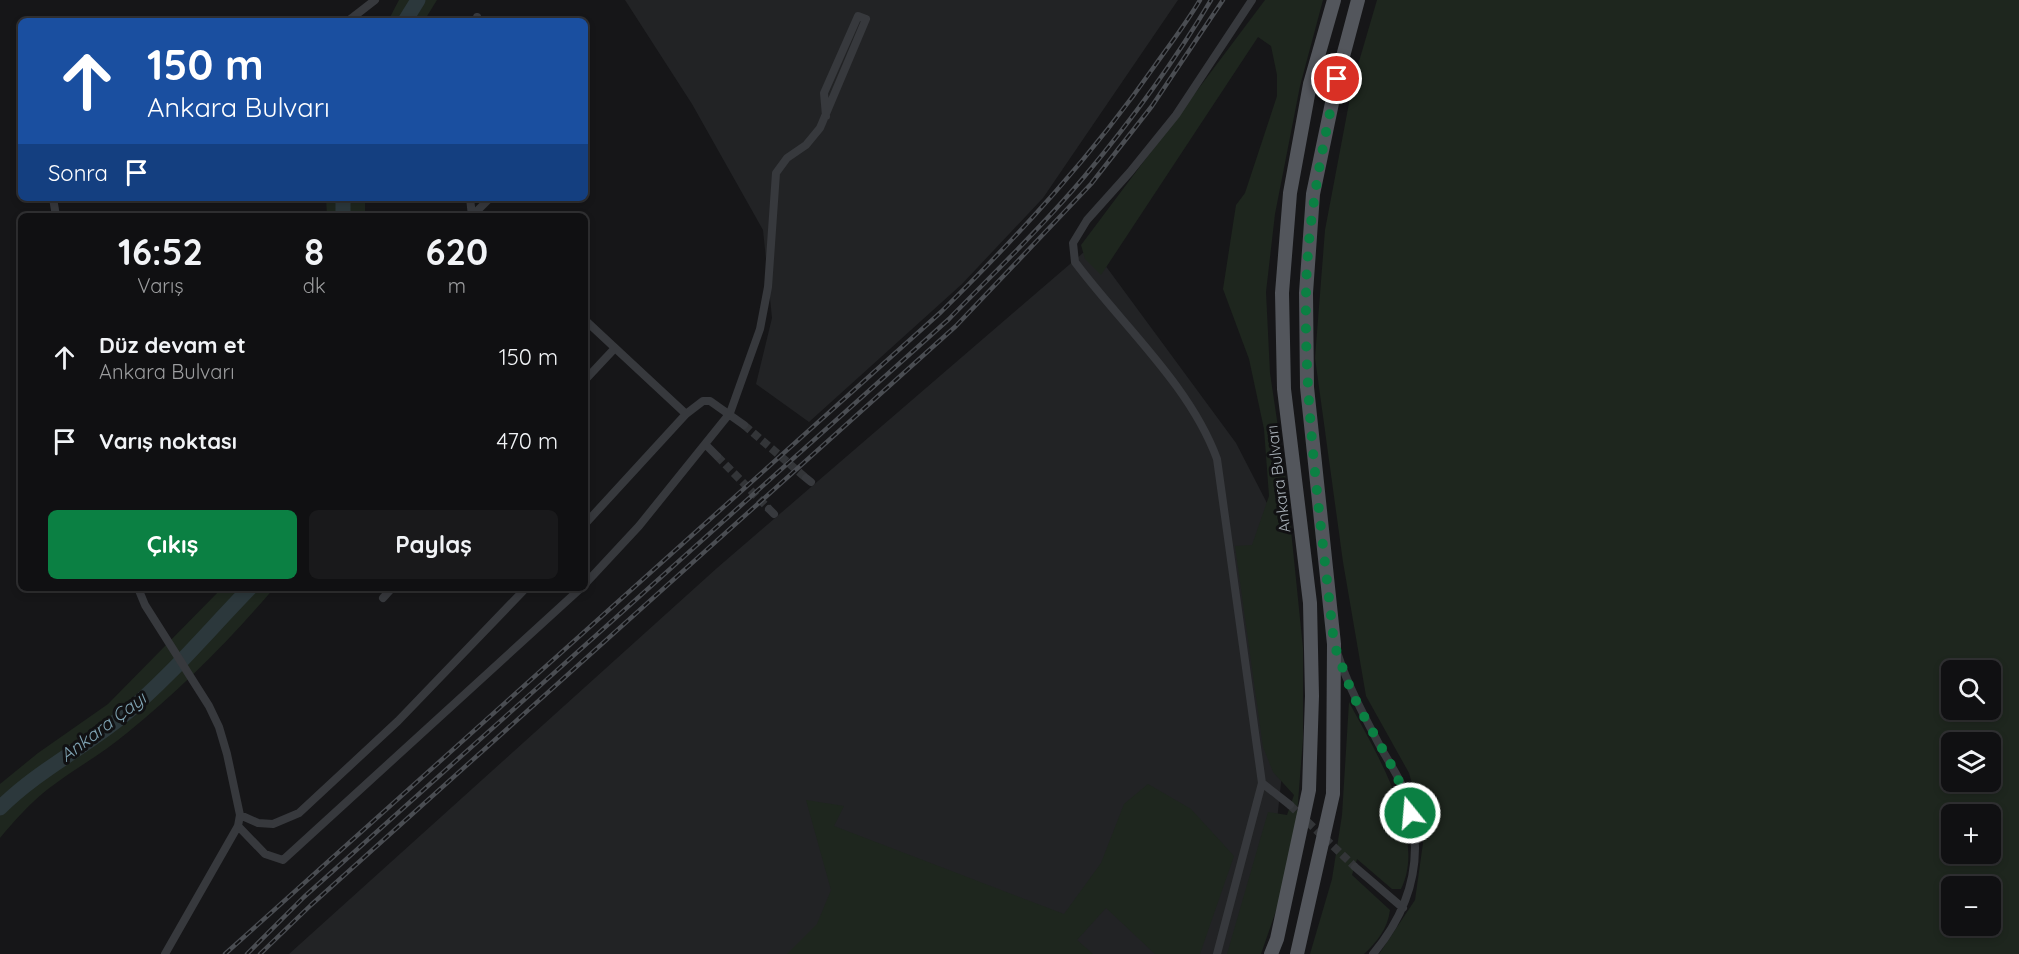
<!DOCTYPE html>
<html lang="tr">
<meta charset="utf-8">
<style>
:root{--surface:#101012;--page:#19191b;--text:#f1f3f6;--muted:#9c9d9f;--line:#303032;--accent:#0b8043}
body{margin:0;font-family:Quicksand,sans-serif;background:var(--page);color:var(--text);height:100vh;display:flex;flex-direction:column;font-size:22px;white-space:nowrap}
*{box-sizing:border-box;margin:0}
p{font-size:20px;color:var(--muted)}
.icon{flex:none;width:33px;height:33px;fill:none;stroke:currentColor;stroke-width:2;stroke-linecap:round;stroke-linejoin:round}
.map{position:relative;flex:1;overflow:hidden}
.panel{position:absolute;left:18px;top:213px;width:570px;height:378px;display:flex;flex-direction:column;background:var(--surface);border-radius:9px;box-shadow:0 3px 9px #0003,0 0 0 2px var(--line)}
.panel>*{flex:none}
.banner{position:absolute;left:18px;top:18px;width:570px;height:183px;border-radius:9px;box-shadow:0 3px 9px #0003,0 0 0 2px var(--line);background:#1a4fa0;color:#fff;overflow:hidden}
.buttons{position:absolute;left:1941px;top:660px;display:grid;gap:12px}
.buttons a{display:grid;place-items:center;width:60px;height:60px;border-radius:9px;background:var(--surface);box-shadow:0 3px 9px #0003,0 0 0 2px var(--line);font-size:30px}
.pin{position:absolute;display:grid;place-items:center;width:51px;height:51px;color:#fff;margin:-26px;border:3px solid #fff;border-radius:50%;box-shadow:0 2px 6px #0007}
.me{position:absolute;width:66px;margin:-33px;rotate:343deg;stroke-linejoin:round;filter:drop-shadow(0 0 4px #0008)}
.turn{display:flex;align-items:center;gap:21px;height:126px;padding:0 30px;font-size:27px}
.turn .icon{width:78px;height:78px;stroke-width:2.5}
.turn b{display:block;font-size:42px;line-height:51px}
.then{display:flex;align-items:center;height:57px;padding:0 30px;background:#0003;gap:12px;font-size:22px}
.eta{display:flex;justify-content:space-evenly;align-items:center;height:102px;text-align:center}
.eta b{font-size:36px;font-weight:700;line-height:42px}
.action{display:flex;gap:12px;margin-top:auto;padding:12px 30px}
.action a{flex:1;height:69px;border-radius:9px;background:var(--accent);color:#fff;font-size:24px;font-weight:700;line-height:69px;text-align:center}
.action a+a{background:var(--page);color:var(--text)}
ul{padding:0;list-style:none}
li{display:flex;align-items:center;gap:18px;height:84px;padding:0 30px}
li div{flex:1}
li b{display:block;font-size:22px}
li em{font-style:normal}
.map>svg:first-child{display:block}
.built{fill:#222325}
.green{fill:#1e261e;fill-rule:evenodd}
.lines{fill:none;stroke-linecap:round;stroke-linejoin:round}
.river{stroke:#2c383c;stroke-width:15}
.minor-tunnel{stroke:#333538;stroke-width:8;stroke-dasharray:8 4;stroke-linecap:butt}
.minor{stroke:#37393d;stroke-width:8}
.primary{stroke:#53565c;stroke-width:14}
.rail-casing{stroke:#4a4d52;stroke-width:4.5}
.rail{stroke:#111113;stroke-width:2;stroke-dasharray:7;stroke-linecap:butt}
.route{stroke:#0b8043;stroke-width:10;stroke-dasharray:0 18}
.labels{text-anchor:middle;stroke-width:6;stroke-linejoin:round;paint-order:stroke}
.street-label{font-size:16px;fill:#a8b0b8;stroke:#111113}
.water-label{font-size:18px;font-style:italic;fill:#7fa3b3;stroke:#111113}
</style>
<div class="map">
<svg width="2019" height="954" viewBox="0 0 2019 954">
<rect width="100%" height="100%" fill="#161618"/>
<path class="built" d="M625,0H1178L1043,198L962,284L809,422L756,384L772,318L763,230L692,104Z
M1091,246L1236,443L1269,507L1288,717L1269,896L1249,954H289L717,568Z"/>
<path class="green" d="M399,0H437L424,21H388Z
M1265,0H1323L1300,86L1275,214L1266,292L1270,373L1286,481L1303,648V739L1296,827L1278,905L1261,954H1227L1268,812L1287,815L1294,795L1273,772L1263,747L1235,546L1252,545L1269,496L1264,429L1249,359L1223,289L1236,205L1245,193L1277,96V75L1271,46L1258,37L1101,275L1085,259L1081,245Z
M1377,0H2019V954H1379L1415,900L1425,829L1409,773L1366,696L1343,562L1315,358L1325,230L1353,82ZM1990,670V710H1952V670ZM1990,742V782H1952V742ZM1990,814V854H1952V814ZM1990,886V926H1952V886Z
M326,198H365V216H327Z
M222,588H274C232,638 178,692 127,733C102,754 74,769 48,789C30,803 14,821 0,838V784L38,753L108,704Z
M1349,702C1374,749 1428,836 1401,889H1392L1357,859L1352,875L1390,910C1388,928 1377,942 1364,954H1310L1332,879L1342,815Z
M1148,784L1191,809L1234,856L1200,954H1155L1106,908L1077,940L1093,954H787L817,924L831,890L806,800L844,806L834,826L1064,914L1101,863L1124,804Z"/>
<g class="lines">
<path class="river" d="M405,21L418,0
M343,216V198
M0,808C37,771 84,748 124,715C170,677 209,630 250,588"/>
<path class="minor-tunnel" d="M744,425L806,478
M717,456L769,509
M1290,805L1355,867"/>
<path class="minor" d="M348,21L375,0
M476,21L477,17
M53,198L56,216
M470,198L472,216
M472,216L490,198
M585,320L686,414L585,524
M585,380L615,348
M686,414L703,401H710L744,425
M706,445L717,456
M806,478L811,482
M769,509L774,514
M585,584L639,526L730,413L760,329L768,287L776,173L787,158L806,145L820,128L866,19L858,16L824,93L826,116
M138,588L145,605L209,706L219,727L227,754L240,815L238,826L165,954
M383,598L392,588
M1337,652C1348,686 1364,716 1381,748C1389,762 1399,777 1405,792C1426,852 1413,906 1373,954
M1262,783L1290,805
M240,815L258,823L273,824L299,813L398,721L526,588
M238,826L265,854L283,860L581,588
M1355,867L1403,908
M1217,954L1262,783L1217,459C1190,385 1122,325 1075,262L1073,243L1087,220L1130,172L1176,115L1252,0"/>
<path class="primary" d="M1271,954L1277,939L1309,790L1312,696L1310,603L1284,389L1282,293L1290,193L1310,84L1334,0
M1297,954L1333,794L1334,644L1307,387L1306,293L1313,194L1337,79L1358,0"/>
<defs>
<path id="rail" d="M225,954L941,312C1020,234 1092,156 1156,64C1171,43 1187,22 1200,0
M247,954L304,897L949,319C994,273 1042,227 1084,177C1130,122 1174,62 1211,0
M260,954L311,905L956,326L1091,184L1152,106L1223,0"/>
</defs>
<use href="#rail" class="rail-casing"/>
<use href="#rail" class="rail"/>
</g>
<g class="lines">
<path class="route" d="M1337,79C1322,150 1307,221 1306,295C1304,412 1322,528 1334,644C1342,666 1349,688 1360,709C1378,743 1401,776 1410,813"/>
</g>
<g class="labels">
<g class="street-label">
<text transform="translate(1278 479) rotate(-97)" y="6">Ankara Bulvarı</text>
</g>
<g class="water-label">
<text transform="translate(103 727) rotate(-37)" y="6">Ankara Çayı</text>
</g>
</g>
</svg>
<div class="buttons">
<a><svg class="icon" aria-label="search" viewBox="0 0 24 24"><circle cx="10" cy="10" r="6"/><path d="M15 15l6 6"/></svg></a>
<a><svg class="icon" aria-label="layers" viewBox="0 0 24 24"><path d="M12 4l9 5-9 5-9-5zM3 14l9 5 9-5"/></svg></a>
<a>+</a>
<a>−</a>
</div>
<div class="pin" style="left:1337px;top:79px;background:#d93025"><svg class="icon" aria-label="arrive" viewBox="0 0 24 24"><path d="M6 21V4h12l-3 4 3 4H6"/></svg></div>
<svg class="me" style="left:1410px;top:813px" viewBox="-20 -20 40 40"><circle r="17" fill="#0b8043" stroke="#fff" stroke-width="3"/><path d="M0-11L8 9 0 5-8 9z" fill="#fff"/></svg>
<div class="banner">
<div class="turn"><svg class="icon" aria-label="ahead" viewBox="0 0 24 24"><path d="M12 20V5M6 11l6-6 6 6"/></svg><div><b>150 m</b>Ankara Bulvarı</div></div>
<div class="then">Sonra<svg class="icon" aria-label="arrive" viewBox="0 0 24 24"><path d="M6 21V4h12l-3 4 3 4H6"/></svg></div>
</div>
<section class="panel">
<div class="eta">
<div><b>16:52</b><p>Varış</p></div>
<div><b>8</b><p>dk</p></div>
<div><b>620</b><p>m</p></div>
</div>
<ul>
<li><svg class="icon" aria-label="ahead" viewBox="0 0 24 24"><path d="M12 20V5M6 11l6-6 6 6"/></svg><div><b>Düz devam et</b><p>Ankara Bulvarı</p></div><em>150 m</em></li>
<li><svg class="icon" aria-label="arrive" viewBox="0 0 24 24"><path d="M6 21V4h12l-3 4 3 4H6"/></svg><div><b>Varış noktası</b></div><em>470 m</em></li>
</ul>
<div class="action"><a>Çıkış</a><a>Paylaş</a></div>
</section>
</div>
